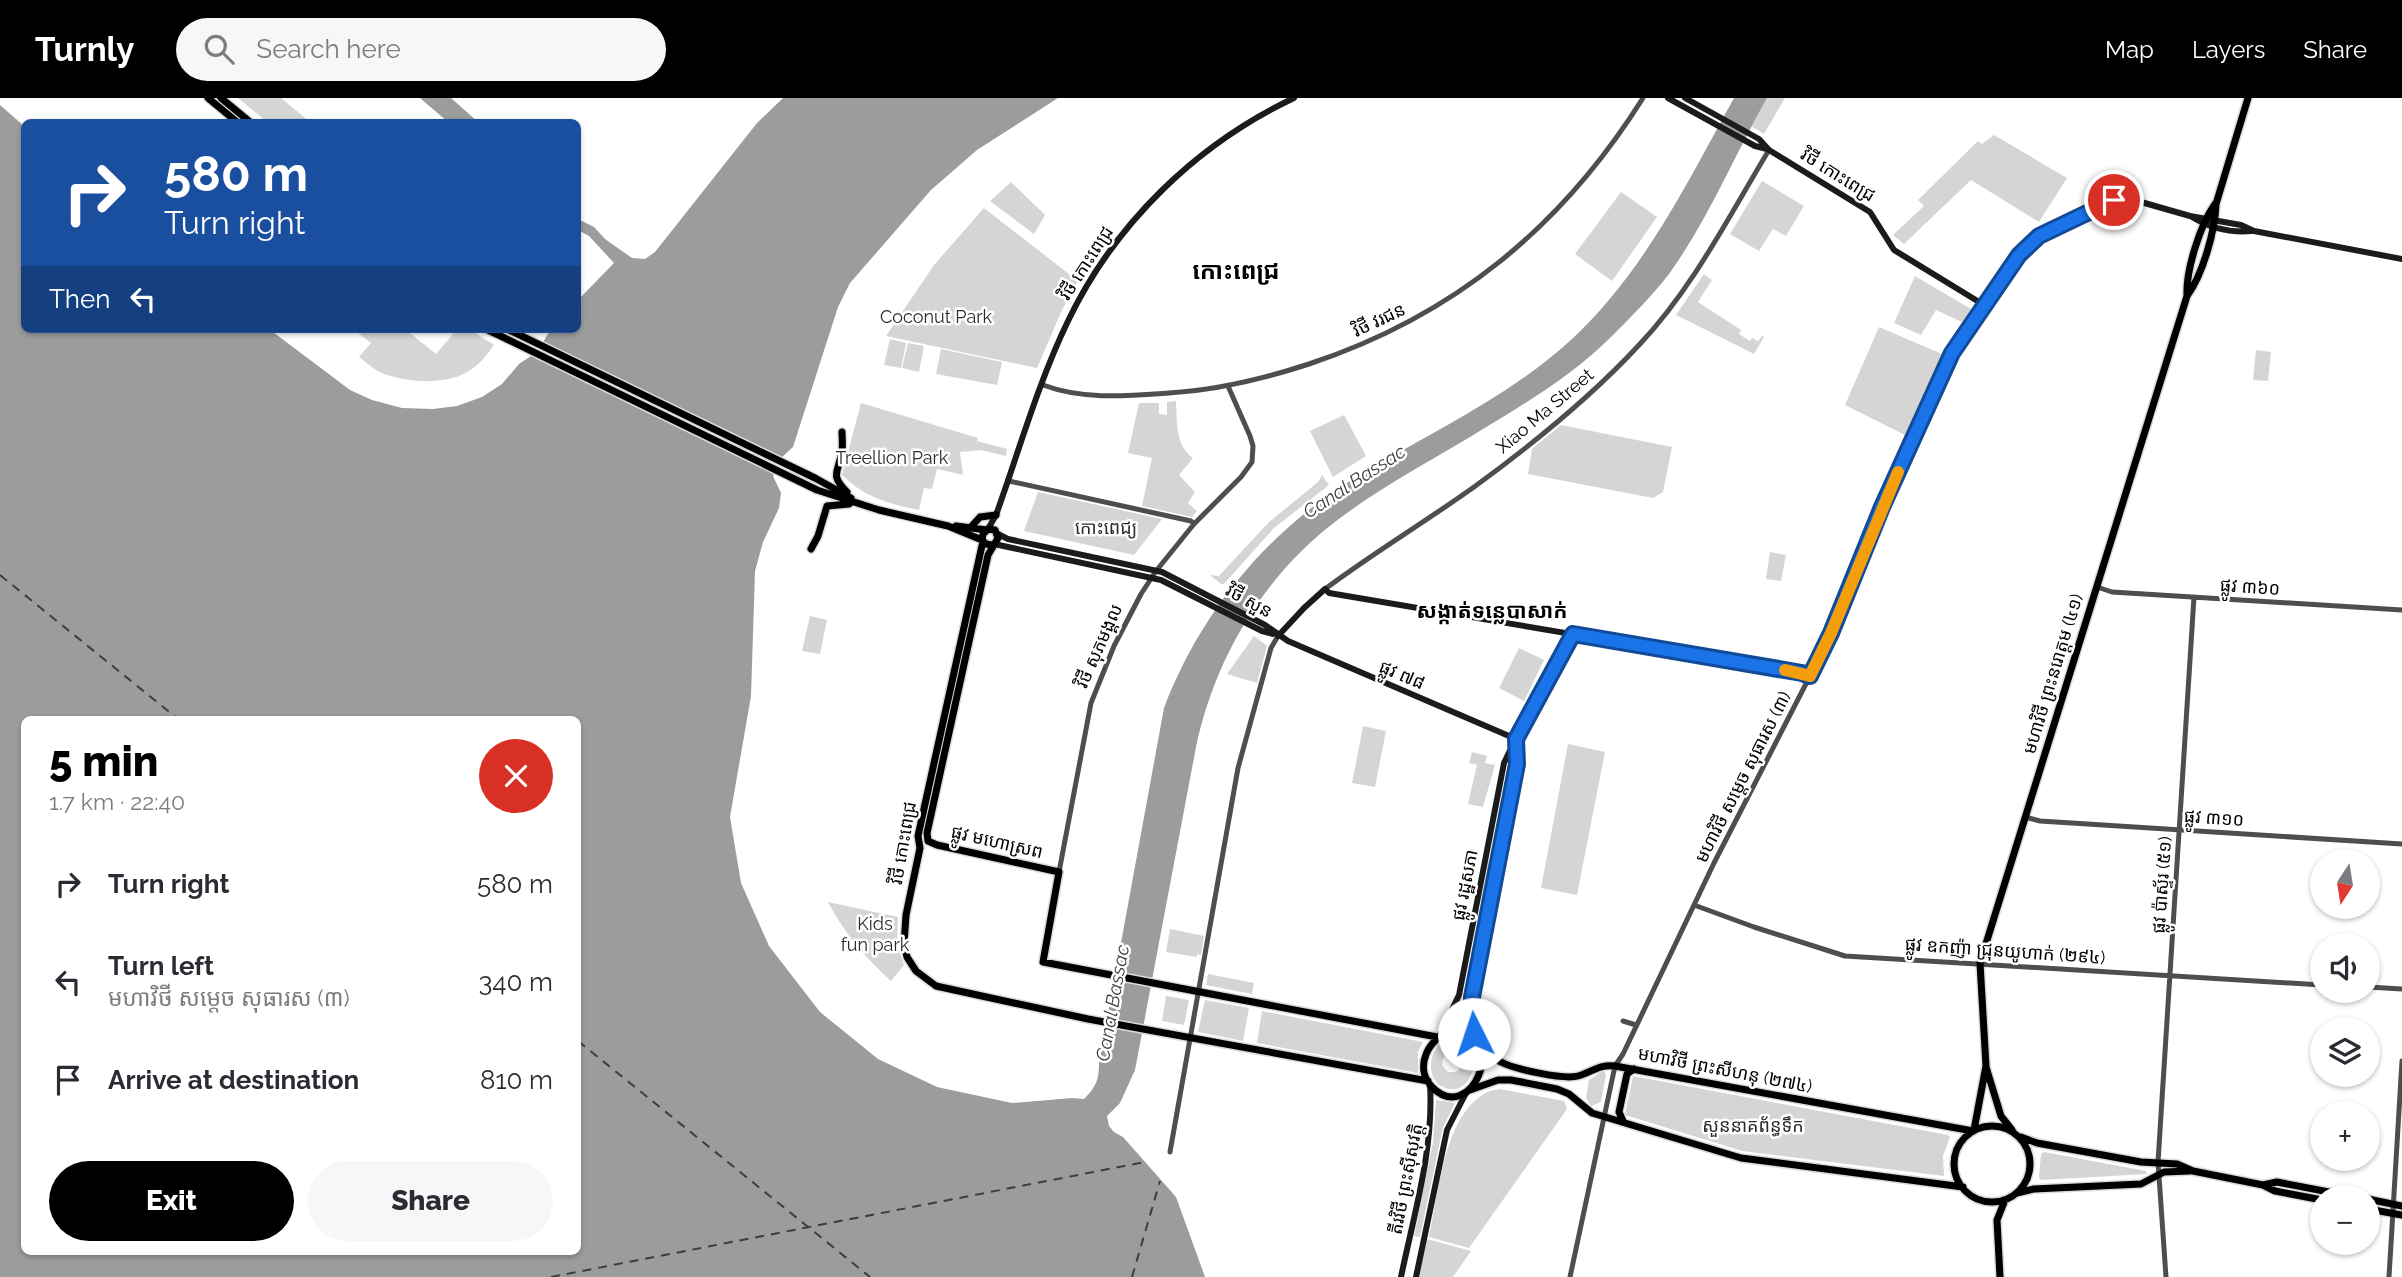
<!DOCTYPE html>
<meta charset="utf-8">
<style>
:root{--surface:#fff;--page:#f7f7f7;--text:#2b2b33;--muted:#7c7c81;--accent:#000}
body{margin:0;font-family:Raleway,"Noto Sans Khmer",sans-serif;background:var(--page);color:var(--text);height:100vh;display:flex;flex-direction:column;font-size:26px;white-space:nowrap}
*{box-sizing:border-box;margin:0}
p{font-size:23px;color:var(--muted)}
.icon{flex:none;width:38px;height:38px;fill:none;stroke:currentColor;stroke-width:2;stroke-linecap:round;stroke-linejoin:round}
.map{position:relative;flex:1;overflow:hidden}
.panel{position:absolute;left:21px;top:618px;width:560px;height:539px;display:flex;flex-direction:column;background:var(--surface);border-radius:10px;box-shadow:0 2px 5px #0004}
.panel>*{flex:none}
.banner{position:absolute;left:21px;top:21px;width:560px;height:214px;border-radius:10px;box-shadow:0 2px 5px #0004;background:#1a4fa0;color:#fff;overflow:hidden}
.needle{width:46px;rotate:192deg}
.tools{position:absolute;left:2310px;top:751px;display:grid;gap:14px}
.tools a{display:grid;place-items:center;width:70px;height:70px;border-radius:50%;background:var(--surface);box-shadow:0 2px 5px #0004;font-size:35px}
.pin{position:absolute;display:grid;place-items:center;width:60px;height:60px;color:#fff;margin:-30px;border:4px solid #fff;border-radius:50%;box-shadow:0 2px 7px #0007}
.me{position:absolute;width:77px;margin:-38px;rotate:356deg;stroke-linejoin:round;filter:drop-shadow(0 0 5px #0008)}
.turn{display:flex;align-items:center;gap:24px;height:147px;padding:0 28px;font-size:32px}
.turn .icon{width:91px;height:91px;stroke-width:2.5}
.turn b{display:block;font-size:49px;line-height:60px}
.then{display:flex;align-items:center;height:66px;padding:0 28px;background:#0003;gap:14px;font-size:26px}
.round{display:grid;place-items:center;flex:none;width:74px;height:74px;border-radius:37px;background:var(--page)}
.headline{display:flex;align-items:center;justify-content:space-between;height:119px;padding:0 28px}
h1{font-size:42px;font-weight:800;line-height:52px;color:var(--accent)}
.primary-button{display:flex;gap:14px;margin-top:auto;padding:14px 28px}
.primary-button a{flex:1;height:80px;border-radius:42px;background:var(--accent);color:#fff;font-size:28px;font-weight:800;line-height:80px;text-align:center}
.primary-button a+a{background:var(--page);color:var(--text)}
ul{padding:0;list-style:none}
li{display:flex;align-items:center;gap:21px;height:98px;padding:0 28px}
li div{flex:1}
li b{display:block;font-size:26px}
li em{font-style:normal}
header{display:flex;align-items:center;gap:42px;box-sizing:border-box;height:98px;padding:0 35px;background:var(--accent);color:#fff}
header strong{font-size:33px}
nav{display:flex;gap:38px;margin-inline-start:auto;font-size:24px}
.search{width:490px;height:63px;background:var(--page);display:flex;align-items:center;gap:18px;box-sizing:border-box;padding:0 24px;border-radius:38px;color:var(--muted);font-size:26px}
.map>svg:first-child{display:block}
.green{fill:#d5d5d5;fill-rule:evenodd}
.water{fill:#9c9c9c;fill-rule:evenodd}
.pier{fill:#fff}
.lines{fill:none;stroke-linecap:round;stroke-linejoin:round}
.ferry{stroke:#3d3d3d;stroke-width:2;stroke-dasharray:9 7;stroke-linecap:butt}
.primary-casing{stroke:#dbdbdb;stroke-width:10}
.tertiary{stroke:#4e4e4e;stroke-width:5}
.secondary{stroke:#1b1b1b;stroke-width:6}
.primary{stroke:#000;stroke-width:7}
.route-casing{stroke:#114b97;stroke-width:18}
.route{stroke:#1a73e8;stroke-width:12}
.slow{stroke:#f59e0b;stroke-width:12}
.labels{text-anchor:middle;stroke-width:5;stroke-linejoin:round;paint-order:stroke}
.street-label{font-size:18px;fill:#000;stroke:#fff}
.park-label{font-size:18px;fill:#2c2c2c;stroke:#fff}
.water-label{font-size:19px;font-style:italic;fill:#3d3d3d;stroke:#fff}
.quarter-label{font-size:21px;font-weight:bold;fill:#000;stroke:#fff}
.district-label{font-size:24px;font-weight:bold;fill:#000;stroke:#fff}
</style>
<header>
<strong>Turnly</strong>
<div class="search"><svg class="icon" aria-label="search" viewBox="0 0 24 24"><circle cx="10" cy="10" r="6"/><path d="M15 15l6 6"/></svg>Search here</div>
<nav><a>Map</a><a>Layers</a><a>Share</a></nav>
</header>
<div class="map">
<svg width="2402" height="1179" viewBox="0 0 2402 1179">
<rect width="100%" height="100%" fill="#fff"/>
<path class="green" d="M238,0H281L310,24H267Z
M1767,0H1785L1764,36L1751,28Z
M1994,37L2067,80L2039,124L1971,82L1904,146L1893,137L1924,108L1918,102L1978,43L1982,46Z
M1762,83L1804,108L1786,138L1773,131L1759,153L1730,136Z
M1011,84L1045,117L1034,136L990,103Z
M1621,94L1657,119L1612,183L1575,156Z
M984,110L1078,183L1062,212L1037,270L886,238L934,167Z
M1704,176L1712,182L1698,204L1741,232L1739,236L1750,243L1752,240L1758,243L1762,238L1764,239L1754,256L1676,217Z
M1915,178L1971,211L1962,224L1936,212L1921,237L1894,225Z
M1879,229L1942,256L1905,337L1845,307Z
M353,231H405L436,256L457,231H469L494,247C487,256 481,265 472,271C449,288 407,285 382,275C374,272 366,264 359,259L371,245Z
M890,241L906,245L901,270L884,267Z
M908,245L924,248L919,274L902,270Z
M941,251L1002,264L997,287L936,276Z
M2256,252L2271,254L2268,283L2253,282Z
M1176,303C1177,323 1175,347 1193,360L1179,377L1195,394L1188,405L1197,413L1192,419L1142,408L1152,360L1128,355L1139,305H1159V316L1167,317V304Z
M861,305L978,340L977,343L1007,351L1006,358L981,352L960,354L963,377L937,371L932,391L924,390L919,412C887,405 866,400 842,377Z
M1344,317L1366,358L1333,379L1310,333Z
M1561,327L1672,349L1663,394L1653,400L1528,376L1532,351Z
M1322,377L1329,387L1274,430L1224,486H1221L1210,477L1219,478L1268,425L1318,384Z
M1038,394L1162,421L1134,457L1024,433Z
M1770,454L1786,457L1781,483L1766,481Z
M810,518L827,522L820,556L802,553Z
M1254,538L1267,548L1257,585L1227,576Z
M1519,550L1544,562L1524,603L1499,590Z
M1363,628L1386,633L1375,689L1352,685Z
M1568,646L1605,654L1577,797L1541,790Z
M1472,654L1487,658L1485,665L1495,667L1483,709L1468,706L1477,667L1469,665Z
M1491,761L1492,765L1473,870L1471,871L1469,869L1488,764Z
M828,804L898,819L897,846L904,867L891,883C865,859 844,835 828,804Z
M1170,831L1204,838L1201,857L1197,856V859L1166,854Z
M1208,876L1254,885L1252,896L1206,887Z
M1470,877L1472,879L1468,902L1469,927L1463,924L1451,923L1463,901L1467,878Z
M1166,898L1189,902L1184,927L1162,923Z
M1205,902L1249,910L1243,943L1198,934Z
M1262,913L1423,944L1418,954V975L1257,945Z
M1455,939C1489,946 1473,1003 1443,989C1435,986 1432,978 1431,971C1430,955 1439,941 1455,939ZM1449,955H1456L1461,959L1462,968L1456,974H1448L1442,967L1443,960Z
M1601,974L1604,973L1606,976L1601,1004L1591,1008L1586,1000L1589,982Z
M1633,978L1948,1037L1950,1039L1943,1058L1944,1078L1742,1053L1625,1017Z
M1500,991L1564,1003L1567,1011L1469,1150L1429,1139C1438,1098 1444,1019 1484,996C1488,993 1495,992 1500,991Z
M1436,1002L1455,1005L1443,1029L1420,1139L1414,1138L1433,1044Z
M2044,1054L2146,1073L2147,1076L2041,1082L2039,1080L2041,1056Z
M1427,1141L1471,1153L1453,1179H1418Z"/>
<path class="water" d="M420,0H451L478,24H448Z
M783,0H1058L977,52L931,92L850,185L838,209L793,349L781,360L773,378L781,395L779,410L763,444L755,473L751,598L730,719L741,785L769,848L820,914L878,961L937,989L1012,1005L1072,1000L1084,1001C1096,989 1099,982 1099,965L1164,610C1200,515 1267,434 1353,381C1427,336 1508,300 1572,241C1644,174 1687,85 1734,0H1767C1734,58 1708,122 1669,176C1652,198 1631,219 1612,238C1574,276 1528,304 1483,331C1431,363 1374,392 1326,431C1259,486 1214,564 1196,649L1135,972L1120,1005L1107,1018L1109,1028L1114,1034L1123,1039L1176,1099L1205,1179H0V7L24,28V231H269L350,292L372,302L402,310L433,311L457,308L482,299L502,286L519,266L537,254L551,231H578V202L614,165L589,138L578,132V121L594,129L605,141L632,160L645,161L655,154L757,25ZM24,621H578V1153H24Z"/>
<path class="pier" d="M540,243L785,362L777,377L529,256Z"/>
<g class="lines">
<path class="ferry" d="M0,477L178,621
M578,943L870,1179
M551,1179L1145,1064
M1132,1179L1160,1083"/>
<defs>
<path id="primary" d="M208,0L237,24
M221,0L250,24
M2187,197C2186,172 2200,127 2215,106
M486,231L817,392L879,412L948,428L982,442
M507,231L815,380L851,400
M842,334C842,339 843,346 842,352C840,373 828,376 847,394
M956,428L987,432
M970,430L980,419L996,417
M983,443L918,738L920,750L906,817L904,846L907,859L916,873L936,888L1088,921L1428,983
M992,447L986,446L982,442L983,436L988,431L995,432L998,440L988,457L927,735L928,743L937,747L1059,774L1043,864L1437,939
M811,451L818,438L827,408L849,406
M1452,933C1511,936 1471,1029 1432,989C1413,969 1429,939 1452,933Z
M1479,947C1485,953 1493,960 1501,964C1514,971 1564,982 1578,978C1592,974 1599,966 1615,968L1973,1033
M1986,969L2001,1018L2012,1032
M1470,992L1498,982H1511L1557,991L1569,996L1592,1015L1741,1060L1963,1089
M1623,1023L1619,1014L1627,976L1634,971
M1954 1066a38 38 0 1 1 76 0a38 38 0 1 1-76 0Z
M1974,1032L1986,968L1980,865L2187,198C2203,176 2215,133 2216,106L2248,0
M2021,1039L2037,1045L2141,1064L2177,1066L2193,1073L2263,1087L2275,1093L2322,1102
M2263,1087L2277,1084L2355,1099
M2017,1095L2034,1091L2141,1086L2164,1074L2190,1073
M2368,1101L2402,1108
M2368,1111L2402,1117
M2000,1179L1997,1122L2005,1102"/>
</defs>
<use href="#primary" class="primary-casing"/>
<path class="tertiary" d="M1043,287C1083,302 1126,298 1169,295C1217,292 1263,281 1309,266C1454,218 1562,129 1643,0
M1009,383L1191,423L1194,426
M2097,489L2112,494L2402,512
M1325,491C1373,455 1425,424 1474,389C1533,346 1590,300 1639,247C1693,190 1729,118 1769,52
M2025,719L2040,723L2402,746
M1059,774L1091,605L1114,548L1141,496L1156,473L1194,426L1241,379L1252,364L1253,348L1250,338L1228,288
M1694,807L1754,829L1845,858L2322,887
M2368,889L2402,891
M1623,923L1636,927
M1170,1054L1238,670L1271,550L1278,538
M1570,1179L1615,968L1623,956L1714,765L1810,578
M2166,1179L2158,1064L2194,499
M2389,1179L2402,963"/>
<path class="secondary" d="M1668,0L1755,48L1767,51
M1685,0L1759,41L1769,52L1870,114L1894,152L1984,207
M2192,119C2210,130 2231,135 2252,133
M988,431L996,417C1019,353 1038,285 1068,223C1115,125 1197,46 1294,0
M998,436L1008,441L1162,474L1265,527L1288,543L1516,641
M994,446L1161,482L1262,533L1273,536
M1278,538L1304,510L1325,491L1329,495L1802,575L1810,578L1831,535L1882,409L1952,255L2019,157C2035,137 2101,99 2127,100L2190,118L2241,127L2254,133L2402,161
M1440,937L1459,897L1504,665L1525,621L1573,536
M1475,943L1472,899L1517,666L1516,643
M1401,1179C1414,1116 1434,1051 1430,987
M1416,1179L1447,1032L1466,995"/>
<use href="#primary" class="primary"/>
</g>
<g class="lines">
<defs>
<path id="route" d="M1474,936L1472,899L1517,666L1516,641L1573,536L1802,575L1810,578L1831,535L1882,409L1952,255L2019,157L2039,138L2114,102"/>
</defs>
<use href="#route" class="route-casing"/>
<use href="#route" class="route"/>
<path class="slow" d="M1785,572L1810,578L1831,535L1898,374"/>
</g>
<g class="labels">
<g class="street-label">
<text transform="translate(1838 77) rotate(32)" y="6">វិថី កោះពេជ្រ</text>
<text transform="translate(1086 165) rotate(-57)" y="6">វិថី កោះពេជ្រ</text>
<text transform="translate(1379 222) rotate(-25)" y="6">វិថី វរជន</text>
<text transform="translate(1545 313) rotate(-40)" y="6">Xiao Ma Street</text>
<text transform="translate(2250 489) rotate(4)" y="6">ផ្លូវ ៣៦០</text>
<text transform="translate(1249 503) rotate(29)" y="6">វិថី សួន</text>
<text transform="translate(1099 548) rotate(-66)" y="6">វិថី សុភមង្គល</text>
<text transform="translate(2053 576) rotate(-73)" y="6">មហាវិថី ព្រះនរោត្តម (៤១)</text>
<text transform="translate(1402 577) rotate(23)" y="6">ផ្លូវ ៧៨</text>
<text transform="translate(1743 679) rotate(-63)" y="6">មហាវិថី សម្តេច សុធារស (៣)</text>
<text transform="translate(2214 720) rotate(4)" y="6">ផ្លូវ ៣១០</text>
<text transform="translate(997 744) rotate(13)" y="6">ផ្លូវ មហោស្រព</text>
<text transform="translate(903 745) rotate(-80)" y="6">វិថី កោះពេជ្រ</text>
<text transform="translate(1465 787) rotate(-79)" y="6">ផ្លូវ រដ្ឋសភា</text>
<text transform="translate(2162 787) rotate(-86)" y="6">ផ្លូវ ប៉ាស្ទ័រ (៥១)</text>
<text transform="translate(2005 853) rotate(4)" y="6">ផ្លូវ ឧកញ៉ា ជ្រុនយូហាក់ (២៩៤)</text>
<text transform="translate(1725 972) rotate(11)" y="6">មហាវិថី ព្រះសីហនុ (២៧៤)</text>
<text transform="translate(1406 1081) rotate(-79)" y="6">តីរវិថី ព្រះស៊ីសុវត្តិ</text>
</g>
<g class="park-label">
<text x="936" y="225">Coconut Park</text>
<text x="892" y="366">Treellion Park</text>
<text x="1106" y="436">កោះពេជ្យ</text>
<text x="875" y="832">Kids<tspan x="875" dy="21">fun park</tspan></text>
<text x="1753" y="1034">សួននាគព័ន្ធទឹក</text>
</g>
<g class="water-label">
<text transform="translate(1354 383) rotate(-33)" y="7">Canal Bassac</text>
<text transform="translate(1112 905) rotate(-80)" y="7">Canal Bassac</text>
</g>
<g class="quarter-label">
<text x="1492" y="520">សង្កាត់ទន្លេបាសាក់</text>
</g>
<g class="district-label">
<text x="1236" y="181">កោះពេជ្រ</text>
</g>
</g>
</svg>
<div class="tools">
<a><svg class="needle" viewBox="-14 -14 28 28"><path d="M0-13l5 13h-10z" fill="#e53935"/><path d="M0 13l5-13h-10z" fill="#7c7c81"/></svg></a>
<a><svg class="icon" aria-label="sound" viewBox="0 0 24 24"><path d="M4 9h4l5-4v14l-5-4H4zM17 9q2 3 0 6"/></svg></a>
<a><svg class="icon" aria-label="layers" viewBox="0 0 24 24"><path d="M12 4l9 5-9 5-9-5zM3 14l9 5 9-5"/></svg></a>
<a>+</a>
<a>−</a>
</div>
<div class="pin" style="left:2114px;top:102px;background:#d93025"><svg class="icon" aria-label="arrive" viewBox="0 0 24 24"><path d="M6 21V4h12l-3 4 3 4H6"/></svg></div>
<svg class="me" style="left:1474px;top:936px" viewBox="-20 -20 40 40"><circle r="19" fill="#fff"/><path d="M0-13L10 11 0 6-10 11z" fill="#1a73e8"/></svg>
<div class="banner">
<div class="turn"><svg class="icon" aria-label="right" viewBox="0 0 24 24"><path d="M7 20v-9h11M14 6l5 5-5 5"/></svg><div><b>580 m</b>Turn right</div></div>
<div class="then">Then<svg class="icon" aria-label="left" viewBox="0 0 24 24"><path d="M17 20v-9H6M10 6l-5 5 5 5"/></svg></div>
</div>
<section class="panel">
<div class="headline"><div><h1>5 min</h1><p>1.7 km · 22:40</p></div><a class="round" style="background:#d93025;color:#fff"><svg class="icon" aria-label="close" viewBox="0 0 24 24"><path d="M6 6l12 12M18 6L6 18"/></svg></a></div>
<ul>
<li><svg class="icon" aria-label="right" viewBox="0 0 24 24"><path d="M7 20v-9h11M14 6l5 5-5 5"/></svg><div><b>Turn right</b></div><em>580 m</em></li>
<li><svg class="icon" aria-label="left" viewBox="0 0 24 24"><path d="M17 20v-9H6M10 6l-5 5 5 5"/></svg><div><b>Turn left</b><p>មហាវិថី សម្តេច សុធារស (៣)</p></div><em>340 m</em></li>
<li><svg class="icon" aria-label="arrive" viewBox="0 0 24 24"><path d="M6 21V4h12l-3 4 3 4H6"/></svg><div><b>Arrive at destination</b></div><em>810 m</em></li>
</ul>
<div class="primary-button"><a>Exit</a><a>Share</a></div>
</section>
</div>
